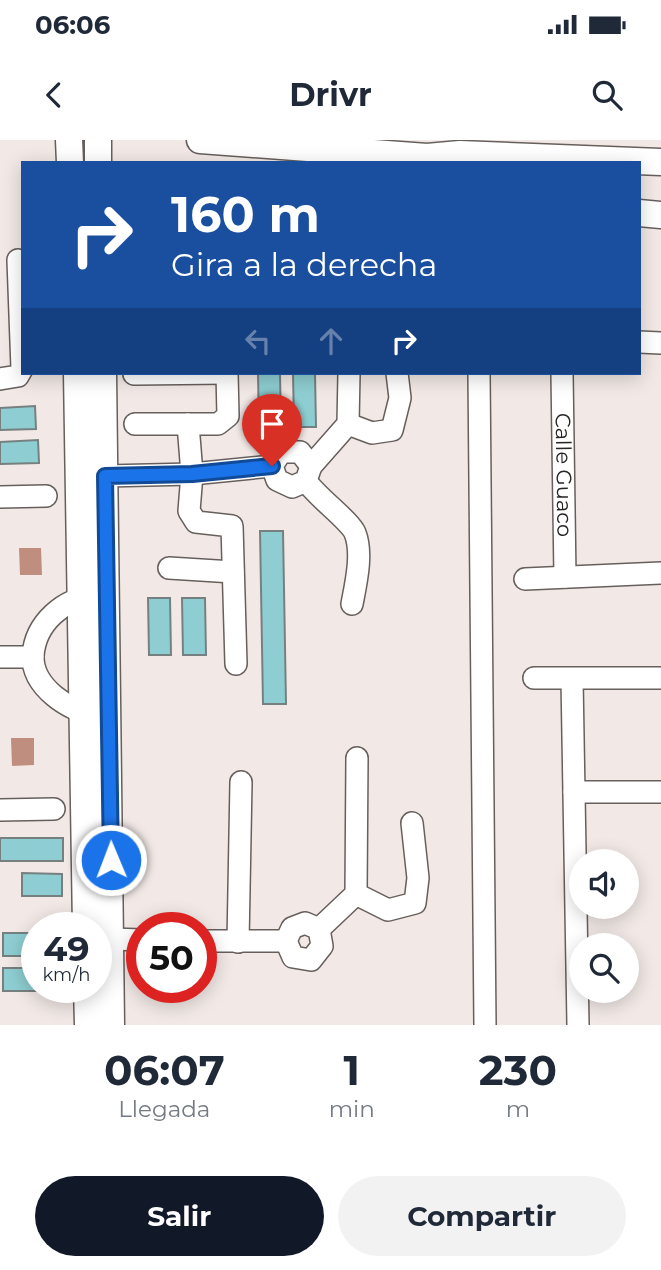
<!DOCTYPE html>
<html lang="es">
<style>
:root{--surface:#fff;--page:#f2f2f3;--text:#1f2937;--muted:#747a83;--accent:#111827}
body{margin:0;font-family:Montserrat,sans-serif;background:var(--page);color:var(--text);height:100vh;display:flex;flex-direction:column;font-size:26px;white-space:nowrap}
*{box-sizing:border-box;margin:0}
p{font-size:23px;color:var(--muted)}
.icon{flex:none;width:38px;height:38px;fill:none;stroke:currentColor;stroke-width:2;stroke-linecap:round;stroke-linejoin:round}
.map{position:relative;height:885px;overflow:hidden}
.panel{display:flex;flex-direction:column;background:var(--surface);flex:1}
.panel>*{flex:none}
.hud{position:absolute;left:21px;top:21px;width:620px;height:214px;border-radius:0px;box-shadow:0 4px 18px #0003;background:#1a4fa0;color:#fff;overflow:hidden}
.fabs{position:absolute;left:569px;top:709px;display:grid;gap:14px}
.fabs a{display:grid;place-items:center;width:70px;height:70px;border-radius:50%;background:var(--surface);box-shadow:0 4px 18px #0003;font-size:35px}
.speed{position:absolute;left:21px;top:772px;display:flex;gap:14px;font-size:35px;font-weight:700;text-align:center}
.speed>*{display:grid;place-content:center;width:91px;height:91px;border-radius:50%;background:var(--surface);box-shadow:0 4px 18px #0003;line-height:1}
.speed small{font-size:18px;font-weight:400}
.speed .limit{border:10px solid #d22;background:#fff;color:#111}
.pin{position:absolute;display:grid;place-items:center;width:60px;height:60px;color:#fff;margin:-72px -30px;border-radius:50% 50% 50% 0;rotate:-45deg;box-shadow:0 0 7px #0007}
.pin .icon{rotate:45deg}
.me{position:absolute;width:77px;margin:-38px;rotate:359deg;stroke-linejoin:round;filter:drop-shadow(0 0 5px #0008)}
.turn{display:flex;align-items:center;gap:24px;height:147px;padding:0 35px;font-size:32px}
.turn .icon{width:91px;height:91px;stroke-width:2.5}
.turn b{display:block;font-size:49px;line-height:60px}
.lanes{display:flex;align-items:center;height:66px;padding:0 35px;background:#0003;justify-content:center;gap:35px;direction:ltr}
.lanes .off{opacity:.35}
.eta{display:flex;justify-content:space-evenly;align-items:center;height:119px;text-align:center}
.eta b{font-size:42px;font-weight:700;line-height:49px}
.button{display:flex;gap:14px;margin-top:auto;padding:14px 35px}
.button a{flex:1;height:80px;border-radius:42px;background:var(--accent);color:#fff;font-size:28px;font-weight:700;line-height:80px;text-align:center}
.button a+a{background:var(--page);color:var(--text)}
.status{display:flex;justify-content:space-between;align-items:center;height:49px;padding:0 35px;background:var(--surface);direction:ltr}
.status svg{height:19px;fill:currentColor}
header{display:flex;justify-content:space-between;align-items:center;height:91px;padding:0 35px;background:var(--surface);font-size:32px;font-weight:700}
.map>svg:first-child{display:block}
.water{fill:#bf8e7e}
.building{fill:#8eced2;stroke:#778080;stroke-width:2}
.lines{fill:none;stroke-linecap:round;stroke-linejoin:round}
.minor-casing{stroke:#665f5c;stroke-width:24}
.major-casing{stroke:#665f5c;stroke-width:29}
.minor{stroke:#fff;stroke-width:21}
.major{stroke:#fff;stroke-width:26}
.route-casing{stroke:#114b97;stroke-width:18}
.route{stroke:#1a73e8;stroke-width:12}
.labels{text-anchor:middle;stroke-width:5;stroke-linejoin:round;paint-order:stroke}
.street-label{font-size:21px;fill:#272423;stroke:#f2e9e6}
</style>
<div class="status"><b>06:06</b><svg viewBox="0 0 49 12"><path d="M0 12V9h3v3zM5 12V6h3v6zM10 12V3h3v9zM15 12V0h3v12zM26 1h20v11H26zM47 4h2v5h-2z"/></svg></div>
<header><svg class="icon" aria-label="back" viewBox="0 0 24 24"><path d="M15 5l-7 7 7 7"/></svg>Drivr<svg class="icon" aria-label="search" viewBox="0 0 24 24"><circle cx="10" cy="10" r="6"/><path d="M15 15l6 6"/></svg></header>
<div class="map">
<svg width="661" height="885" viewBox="0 0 661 885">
<rect width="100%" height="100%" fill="#f2e9e6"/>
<path class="water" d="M19,408H41L42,435H20Z
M11,598H34V625L12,626Z"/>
<path class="building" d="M258,233H280L281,288H259Z
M293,233H315L316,287H294Z
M35,266L36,289L0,290V268Z
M38,300L39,323L0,324V302Z
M260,391H283L286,564H263Z
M148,458H170L171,515H149Z
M182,458H205L206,515H183Z
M0,698H63V721H0Z
M22,733L62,734V756H22Z
M3,793H37V816H3Z
M3,828H37V847H60V851H3Z"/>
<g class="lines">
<defs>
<g id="minor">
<path d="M639,202L661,203"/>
<path d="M479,233L485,885"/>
<path id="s1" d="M562,233L565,437"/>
<path d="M134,234L227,233"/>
<path d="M0,239L18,236L22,229L18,120"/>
<path d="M135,284H218L228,276L227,233"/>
<path d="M188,284L192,334L189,371L196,382L232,386L236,524"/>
<path d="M348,284L372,293L392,290L400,258L397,233"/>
<path d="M281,312H300L311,326L306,341L292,347L277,340L272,326Z"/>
<path d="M311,326L348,284L349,233"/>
<path d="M105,336L192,334L272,326"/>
<path d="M306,341C317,357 350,381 355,393C363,413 356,443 352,464"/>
<path d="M0,357L46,356"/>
<path d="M169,428L233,432"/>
<path d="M525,439L661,433"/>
<path d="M95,456C64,458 35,483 33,516C32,547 70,572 96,575"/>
<path d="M0,517H33"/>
<path d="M534,538H661"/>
<path d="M572,539L578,885"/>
<path d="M574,652H661"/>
<path d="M0,670L54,669"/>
<path d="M356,754L388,770L415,763L418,738L412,683"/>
<path d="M305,783L319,789L322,806L311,820L293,817L286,801L292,788Z"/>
<path d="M319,789L356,754L357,618"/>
<path d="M111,799L142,800"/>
<path d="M201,801H286"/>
<path d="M238,802L241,642"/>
</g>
<path id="major" d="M69,0L70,23
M98,0V23
M200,0L427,17L460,14L661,22
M639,73L661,75
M77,233L86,788
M103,233L111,885
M87,847L88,885"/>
</defs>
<use href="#minor" class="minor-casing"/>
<use href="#major" class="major-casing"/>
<use href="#minor" class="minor"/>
<use href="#major" class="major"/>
</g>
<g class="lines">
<defs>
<path id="route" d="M111,720L105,336L192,334L272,326"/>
</defs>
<use href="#route" class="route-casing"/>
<use href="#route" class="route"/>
</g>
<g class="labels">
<g class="street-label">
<text dy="7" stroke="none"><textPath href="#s1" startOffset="102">Calle Guaco</textPath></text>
</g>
</g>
</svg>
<div class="fabs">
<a><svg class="icon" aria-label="sound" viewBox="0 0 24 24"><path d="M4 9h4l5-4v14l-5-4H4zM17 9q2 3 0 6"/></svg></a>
<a><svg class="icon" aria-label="search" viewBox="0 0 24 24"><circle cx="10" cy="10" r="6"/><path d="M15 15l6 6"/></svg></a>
</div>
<div class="speed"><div>49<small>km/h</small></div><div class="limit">50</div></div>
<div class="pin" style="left:272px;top:326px;background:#d93025"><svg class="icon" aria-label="arrive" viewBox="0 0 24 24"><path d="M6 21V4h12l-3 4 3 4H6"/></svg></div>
<svg class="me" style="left:111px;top:720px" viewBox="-20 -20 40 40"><circle r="17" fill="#1a73e8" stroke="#fff" stroke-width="3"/><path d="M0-11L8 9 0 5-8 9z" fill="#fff"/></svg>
<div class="hud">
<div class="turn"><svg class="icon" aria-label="right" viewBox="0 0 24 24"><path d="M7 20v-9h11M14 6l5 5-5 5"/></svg><div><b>160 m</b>Gira a la derecha</div></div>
<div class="lanes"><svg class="icon off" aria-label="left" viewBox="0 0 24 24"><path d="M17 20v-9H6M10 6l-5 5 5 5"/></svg><svg class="icon off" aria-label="ahead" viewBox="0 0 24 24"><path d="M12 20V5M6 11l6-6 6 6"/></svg><svg class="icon" aria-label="right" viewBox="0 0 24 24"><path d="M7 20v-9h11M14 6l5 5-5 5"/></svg></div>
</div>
</div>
<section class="panel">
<div class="eta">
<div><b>06:07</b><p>Llegada</p></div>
<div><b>1</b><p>min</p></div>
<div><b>230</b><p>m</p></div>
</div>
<div class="button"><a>Salir</a><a>Compartir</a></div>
</section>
